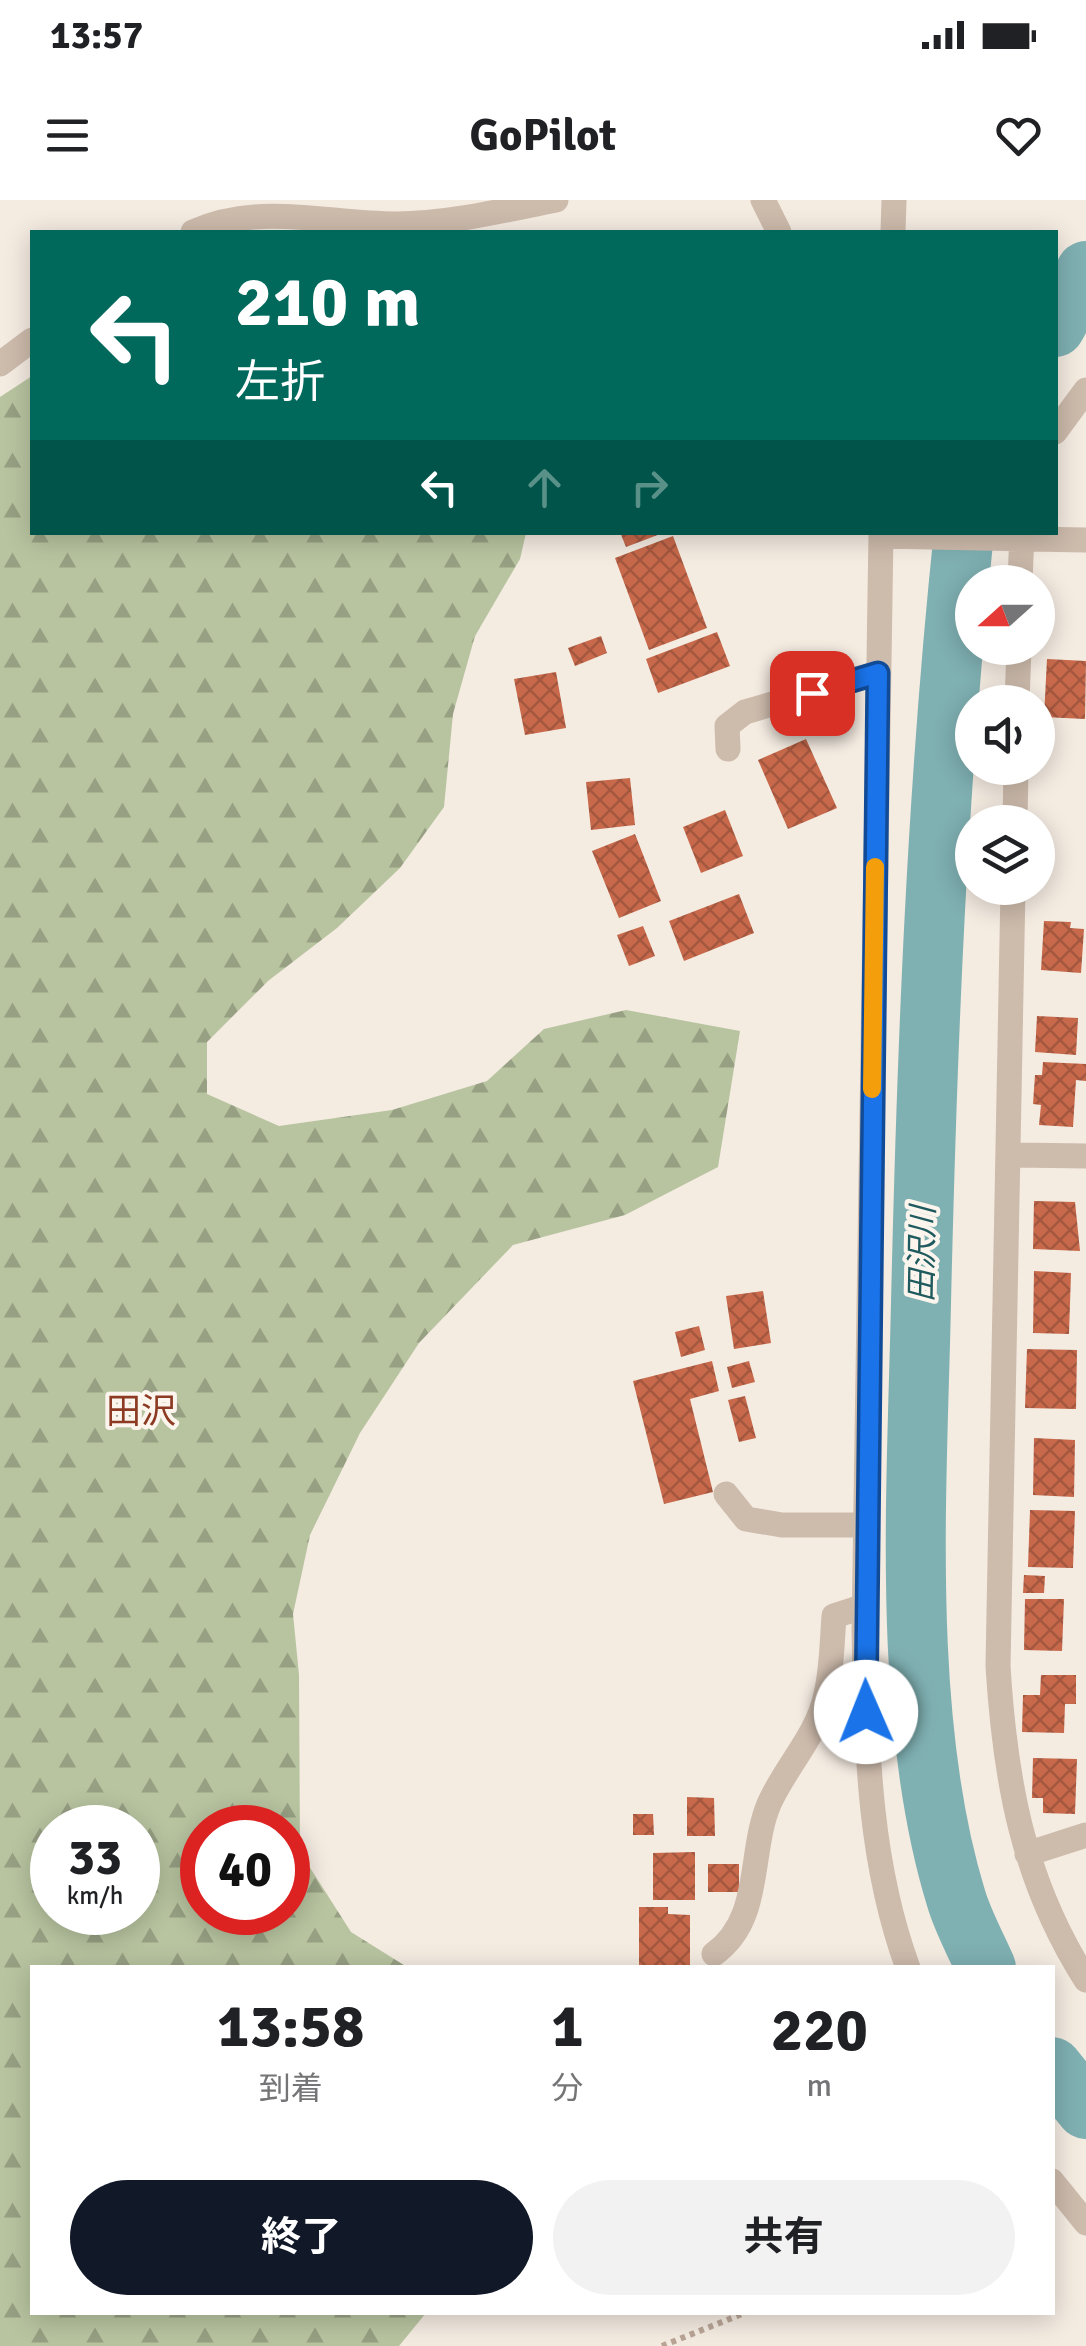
<!DOCTYPE html>
<html lang="ja">
<meta charset="utf-8">
<style>
:root{--surface:#fff;--page:#f2f2f2;--text:#202124;--muted:#757577;--accent:#111827}
body{margin:0;font-family:Signika,"Noto Sans JP",sans-serif;background:var(--page);color:var(--text);height:100vh;display:flex;flex-direction:column;font-size:38px;white-space:nowrap}
*{box-sizing:border-box;margin:0}
p{font-size:32px;color:var(--muted)}
.icon{flex:none;width:55px;height:55px;fill:none;stroke:currentColor;stroke-width:2;stroke-linecap:round;stroke-linejoin:round}
.map{position:relative;flex:1;overflow:hidden}
.sheet{position:absolute;left:30px;top:1765px;width:1025px;height:350px;display:flex;flex-direction:column;background:var(--surface);border-radius:0px;box-shadow:0 5px 25px #0003}
.sheet>*{flex:none}
.top-card{position:absolute;left:30px;top:30px;width:1028px;height:305px;border-radius:0px;box-shadow:0 5px 25px #0003;background:#00695c;color:#fff;overflow:hidden}
.needle{width:65px;rotate:249deg}
.fabs{position:absolute;left:955px;top:365px;display:grid;gap:20px}
.fabs a{display:grid;place-items:center;width:100px;height:100px;border-radius:50%;background:var(--surface);box-shadow:0 5px 25px #0003;font-size:50px}
.speed{position:absolute;left:30px;top:1605px;display:flex;gap:20px;font-size:50px;font-weight:700;text-align:center}
.speed>*{display:grid;place-content:center;width:130px;height:130px;border-radius:50%;background:var(--surface);box-shadow:0 5px 25px #0003;line-height:1}
.speed small{font-size:25px;font-weight:400}
.speed .limit{border:15px solid #d22;background:#fff;color:#111}
.pin{position:absolute;display:grid;place-items:center;width:85px;height:85px;color:#fff;margin:-42px;border-radius:20px;box-shadow:0 5px 15px #0006}
.me{position:absolute;width:110px;margin:-55px;rotate:359deg;stroke-linejoin:round;filter:drop-shadow(0 0 8px #0008)}
.turn{display:flex;align-items:center;gap:35px;height:210px;padding:0 40px;font-size:45px}
.turn .icon{width:130px;height:130px;stroke-width:2.5}
.turn b{display:block;font-size:70px;line-height:85px}
.lanes{display:flex;align-items:center;height:95px;padding:0 40px;background:#0003;justify-content:center;gap:50px;direction:ltr}
.lanes .off{opacity:.35}
.eta{display:flex;justify-content:space-evenly;align-items:center;height:170px;text-align:center}
.eta b{font-size:60px;font-weight:700;line-height:70px}
.action{display:flex;gap:20px;margin-top:auto;padding:20px 40px}
.action a{flex:1;height:115px;border-radius:60px;background:var(--accent);color:#fff;font-size:40px;font-weight:700;line-height:115px;text-align:center}
.action a+a{background:var(--page);color:var(--text)}
.status{display:flex;justify-content:space-between;align-items:center;height:70px;padding:0 50px;background:var(--surface);direction:ltr}
.status svg{height:28px;fill:currentColor}
header{display:flex;justify-content:space-between;align-items:center;height:130px;padding:0 40px;background:var(--surface);font-size:45px;font-weight:700}
.map>svg:first-child{display:block}
.forest{fill:url(#forest-firs);fill-rule:evenodd}
.lines{fill:none;stroke-linecap:round;stroke-linejoin:round}
.river{stroke:#7fb0b2;stroke-width:60}
.building{fill:url(#building-cross-hatch)}
.path{stroke:#b9a596;stroke-width:6;stroke-dasharray:5 5;stroke-linecap:butt}
.minor{stroke:#cdbbac;stroke-width:25}
.route-casing{stroke:#114b97;stroke-width:25}
.route{stroke:#1a73e8;stroke-width:18}
.slow{stroke:#f59e0b;stroke-width:18}
.labels{text-anchor:middle;stroke-width:8;stroke-linejoin:round;paint-order:stroke}
.water-label{font-size:32px;font-style:italic;fill:#1f5a5e;stroke:#fbf5ee}
.quarter-label{font-size:35px;fill:#8c3b22;stroke:#fbf5ee}
</style>
<div class="status"><b>13:57</b><svg viewBox="0 0 49 12"><path d="M0 12V9h3v3zM5 12V6h3v6zM10 12V3h3v9zM15 12V0h3v12zM26 1h20v11H26zM47 4h2v5h-2z"/></svg></div>
<header><svg class="icon" aria-label="menu" viewBox="0 0 24 24"><path d="M4 6h16M4 12h16M4 18h16"/></svg>GoPilot<svg class="icon" aria-label="heart" viewBox="0 0 24 24"><path d="M12 20l-8-8c-3-5 5-10 8-4 3-6 11-1 8 4z"/></svg></header>
<div class="map">
<svg width="1086" height="2146" viewBox="0 0 1086 2146">
<defs>
<pattern id="forest-firs" width="22" height="20" patternUnits="userSpaceOnUse" patternTransform="scale(2.5)"><rect width="22" height="20" fill="#b8c4a0"/><path d="M5 1l3.5 6h-7zM16 11l3.5 6h-7z" fill="#97a083"/></pattern>
<pattern id="building-cross-hatch" width="8" height="8" patternUnits="userSpaceOnUse" patternTransform="scale(2.5)"><rect width="8" height="8" fill="#c8694b"/><path d="M0 0l8 8M0 8l8-8" fill="none" stroke="#a4573f"/></pattern>
</defs>
<rect width="100%" height="100%" fill="#f4ebe1"/>
<path class="forest" d="M32,176V332L526,333L520,359L475,436L453,514L444,607L400,668L337,728L268,781L207,842V894L279,926L392,910L487,881L544,829L626,810L740,831L718,967L625,1015L513,1045L419,1143L360,1233L310,1335L293,1414L299,1475L300,1652L351,1732L407,1767L32,1768V2112L426,2113L399,2146H0V197ZM52,1628H138V1712H52ZM202,1628H288V1712H202Z"/>
<g class="lines">
<path class="river" d="M1055,127L1086,71
M964,332C937,589 927,846 921,1103C917,1290 901,1519 956,1698C963,1722 976,1745 986,1768
M1052,1867L1086,1909"/>
</g>
<path class="building" d="M620,332H663V333L626,347Z
M673,336L707,428L649,450L615,358Z
M717,432L730,466L658,493L646,459Z
M601,436L607,453L575,466L568,448Z
M1047,459L1086,461L1085,519L1044,517Z
M556,472L566,528L525,535L514,479Z
M806,539L837,608L788,629L758,560Z
M630,578L635,625L591,630L586,582Z
M725,610L743,656L701,673L683,627Z
M635,634L661,701L619,718L592,651Z
M739,694L754,733L684,761L669,721Z
M1044,721L1071,722L1070,728L1084,729L1081,773L1041,770Z
M643,726L655,756L629,766L617,735Z
M1037,816L1078,818L1076,855L1035,852Z
M1043,862L1086,864V881L1076,880L1073,927L1039,925L1041,905L1033,904L1035,875H1042Z
M1034,1001L1075,1002L1080,1051L1033,1049Z
M1034,1071L1071,1073L1069,1134L1033,1133Z
M763,1091L771,1143L734,1149L726,1096Z
M699,1126L705,1150L681,1157L675,1132Z
M1027,1149L1077,1150L1076,1209L1025,1208Z
M712,1161L719,1191L690,1199L713,1292L664,1304L633,1181Z
M749,1161L755,1182L732,1188L727,1167Z
M745,1196L756,1238L739,1242L728,1200Z
M1034,1238L1075,1240L1074,1297L1033,1295Z
M1030,1310L1075,1311L1073,1368L1028,1367Z
M1024,1375L1045,1376L1044,1393H1023Z
M1025,1399H1064L1062,1451L1024,1450Z
M1041,1475H1076V1504H1065L1064,1533L1022,1532L1023,1495H1040Z
M1033,1558L1077,1559L1075,1614L1043,1613V1598H1032Z
M687,1597L714,1598L715,1636H687Z
M633,1614H653L654,1635H633Z
M695,1652V1700H653V1653Z
M708,1664H739V1692H708Z
M639,1707H668V1714L690,1715V1768H639Z"/>
<g class="lines">
<path class="path" d="M662,2146L747,2112"/>
<path class="minor" d="M763,0L779,32
M193,32C260,2 326,24 396,24C449,24 505,10 556,0
M893,32L894,0
M0,164L32,140
M1055,232L1086,190
M881,332L864,1433C867,1547 868,1659 908,1768
M881,336L1086,340
M1020,382L1022,332
M1017,502L1019,448
M728,549L727,526L745,512L878,473
M1015,622L1016,568
M1013,688L998,1466C1005,1581 1023,1681 1086,1780
M1008,955L1086,956
M726,1294L746,1319L782,1325H866
M1027,1654L1086,1635
M714,1754C763,1719 748,1654 769,1604C785,1567 818,1535 826,1494C832,1469 832,1442 834,1416L865,1406
M1052,1981L1086,2023"/>
</g>
<g class="lines">
<defs>
<path id="route" d="M812,493L878,473L866,1512"/>
</defs>
<use href="#route" class="route-casing"/>
<use href="#route" class="route"/>
<path class="slow" d="M872,889L875,667"/>
</g>
<g class="labels">
<g class="water-label">
<text transform="translate(922 1054) rotate(-89)" y="11">田沢川</text>
</g>
<g class="quarter-label">
<text x="141" y="1223">田沢</text>
</g>
</g>
</svg>
<div class="fabs">
<a><svg class="needle" viewBox="-14 -14 28 28"><path d="M0-13l5 13h-10z" fill="#e53935"/><path d="M0 13l5-13h-10z" fill="#757577"/></svg></a>
<a><svg class="icon" aria-label="sound" viewBox="0 0 24 24"><path d="M4 9h4l5-4v14l-5-4H4zM17 9q2 3 0 6"/></svg></a>
<a><svg class="icon" aria-label="layers" viewBox="0 0 24 24"><path d="M12 4l9 5-9 5-9-5zM3 14l9 5 9-5"/></svg></a>
</div>
<div class="speed"><div>33<small>km/h</small></div><div class="limit">40</div></div>
<div class="pin" style="left:812px;top:493px;background:#d93025"><svg class="icon" aria-label="arrive" viewBox="0 0 24 24"><path d="M6 21V4h12l-3 4 3 4H6"/></svg></div>
<svg class="me" style="left:866px;top:1512px" viewBox="-20 -20 40 40"><circle r="19" fill="#fff"/><path d="M0-13L10 11 0 6-10 11z" fill="#1a73e8"/></svg>
<div class="top-card">
<div class="turn"><svg class="icon" aria-label="left" viewBox="0 0 24 24"><path d="M17 20v-9H6M10 6l-5 5 5 5"/></svg><div><b>210 m</b>左折</div></div>
<div class="lanes"><svg class="icon" aria-label="left" viewBox="0 0 24 24"><path d="M17 20v-9H6M10 6l-5 5 5 5"/></svg><svg class="icon off" aria-label="ahead" viewBox="0 0 24 24"><path d="M12 20V5M6 11l6-6 6 6"/></svg><svg class="icon off" aria-label="right" viewBox="0 0 24 24"><path d="M7 20v-9h11M14 6l5 5-5 5"/></svg></div>
</div>
<section class="sheet">
<div class="eta">
<div><b>13:58</b><p>到着</p></div>
<div><b>1</b><p>分</p></div>
<div><b>220</b><p>m</p></div>
</div>
<div class="action"><a>終了</a><a>共有</a></div>
</section>
</div>
